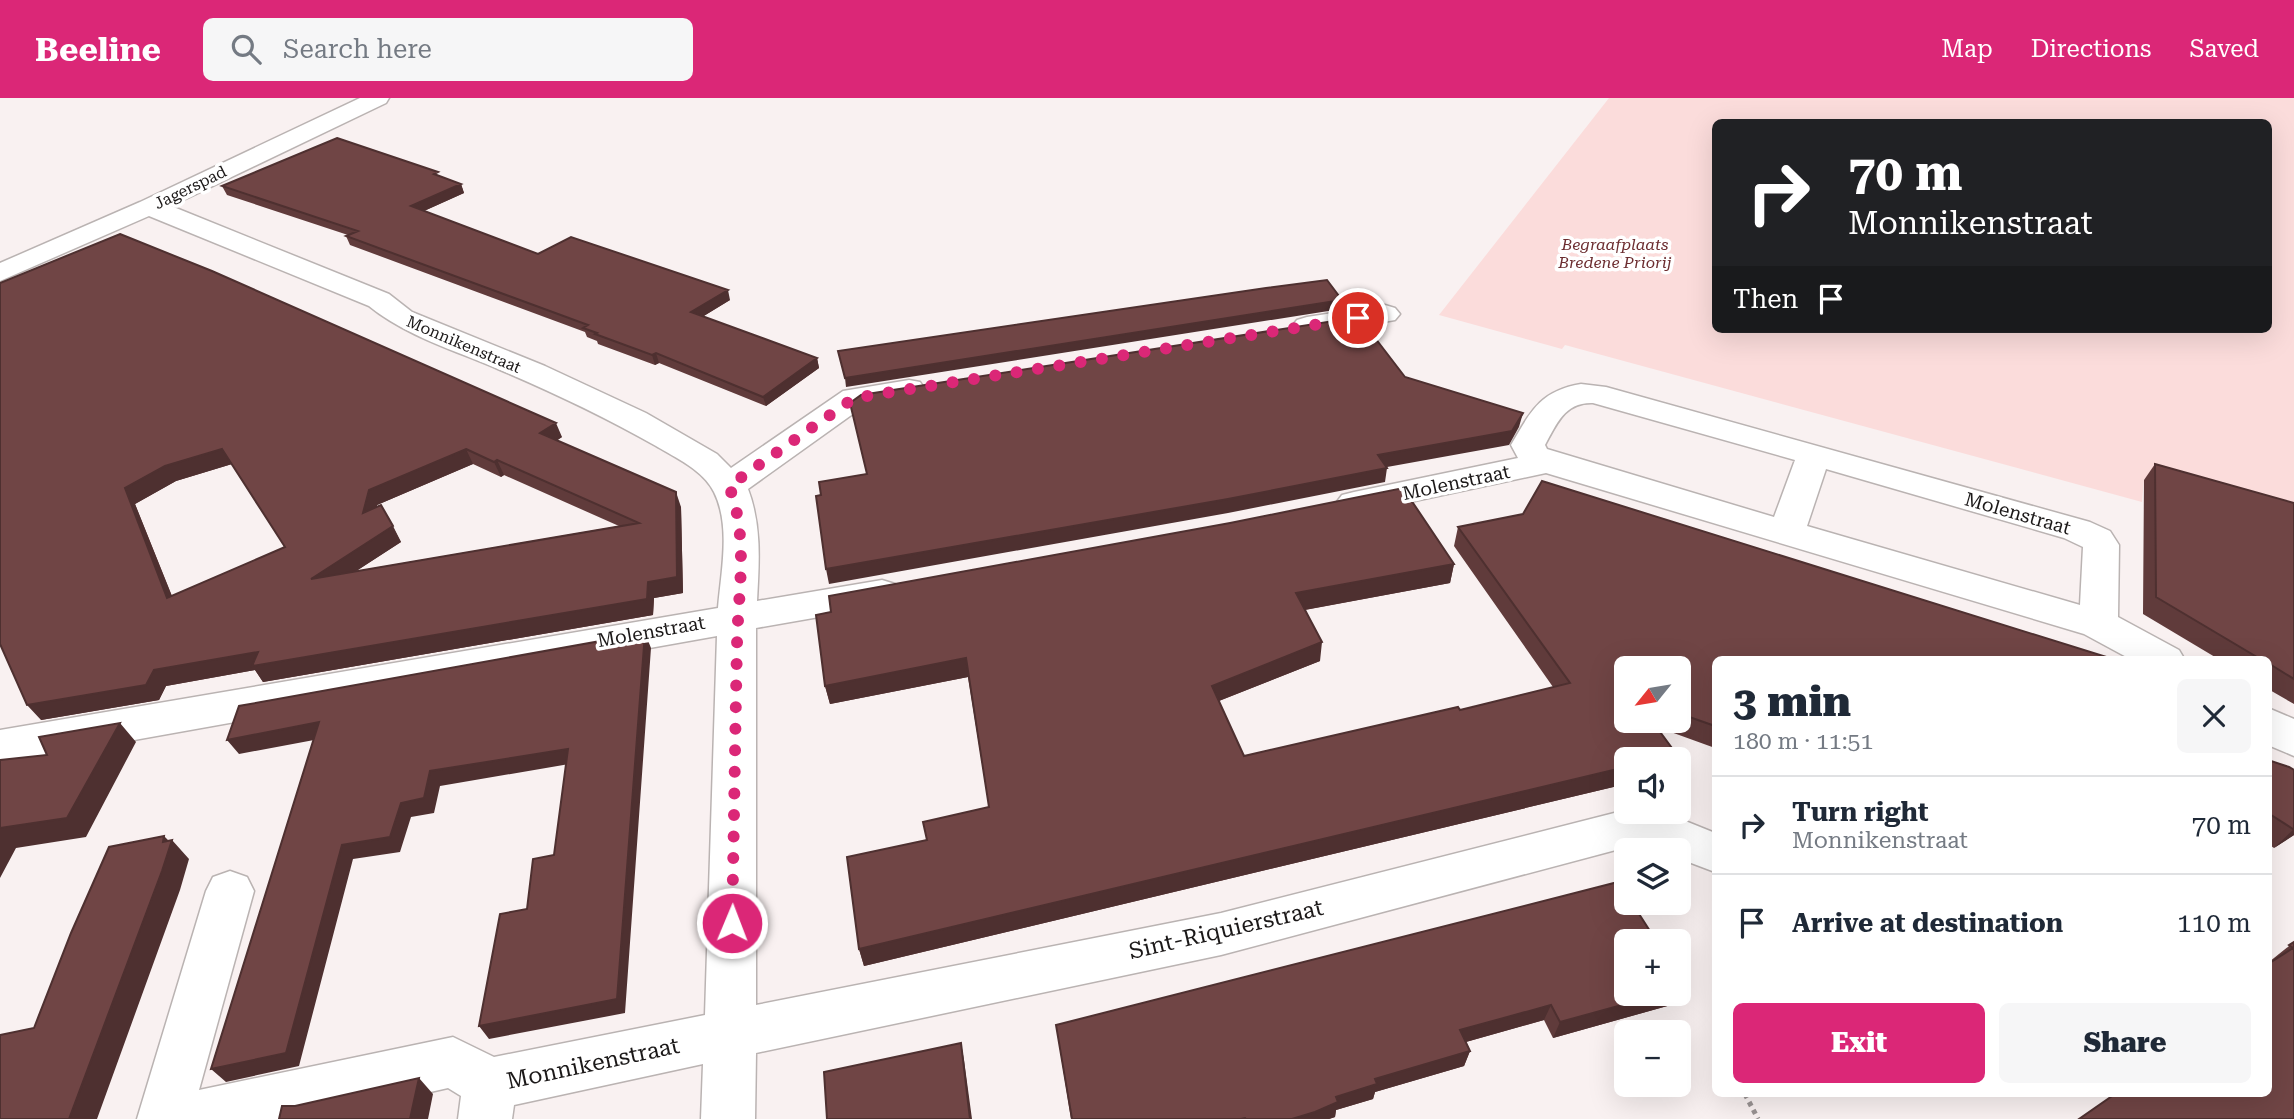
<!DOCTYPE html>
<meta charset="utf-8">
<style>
:root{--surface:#fff;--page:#f6f6f7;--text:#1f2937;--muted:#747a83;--line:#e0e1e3;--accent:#db2777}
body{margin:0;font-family:"Roboto Serif",serif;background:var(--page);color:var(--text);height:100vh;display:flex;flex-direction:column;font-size:26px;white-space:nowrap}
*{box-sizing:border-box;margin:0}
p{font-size:23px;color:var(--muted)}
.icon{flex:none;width:38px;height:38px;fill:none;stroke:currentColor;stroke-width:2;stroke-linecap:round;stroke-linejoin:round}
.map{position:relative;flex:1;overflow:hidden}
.details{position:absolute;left:1712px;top:558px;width:560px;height:441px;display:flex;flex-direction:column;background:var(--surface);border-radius:10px;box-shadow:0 7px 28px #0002}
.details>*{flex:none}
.hud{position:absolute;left:1712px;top:21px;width:560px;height:214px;border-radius:10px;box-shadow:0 7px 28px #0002;background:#202124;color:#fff;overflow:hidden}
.needle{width:46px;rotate:240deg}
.tools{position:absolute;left:1614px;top:558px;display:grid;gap:14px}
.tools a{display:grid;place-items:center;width:77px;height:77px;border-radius:10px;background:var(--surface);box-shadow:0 7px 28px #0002;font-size:35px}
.pin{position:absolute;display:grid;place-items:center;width:60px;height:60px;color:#fff;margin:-30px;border:4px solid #fff;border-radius:50%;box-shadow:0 2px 7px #0007}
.me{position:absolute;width:77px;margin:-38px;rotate:1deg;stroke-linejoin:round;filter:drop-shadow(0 0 5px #0008)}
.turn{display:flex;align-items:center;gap:24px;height:147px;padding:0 21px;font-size:32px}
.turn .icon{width:91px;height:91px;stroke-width:2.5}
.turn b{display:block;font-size:49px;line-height:60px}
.then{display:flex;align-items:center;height:66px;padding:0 21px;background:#0003;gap:14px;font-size:26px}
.round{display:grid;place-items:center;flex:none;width:74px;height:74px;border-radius:10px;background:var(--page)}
.head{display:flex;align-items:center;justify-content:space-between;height:119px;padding:0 21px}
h1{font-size:42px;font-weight:800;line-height:52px}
.cta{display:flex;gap:14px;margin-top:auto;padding:14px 21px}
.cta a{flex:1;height:80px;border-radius:10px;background:var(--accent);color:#fff;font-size:28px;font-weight:800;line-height:80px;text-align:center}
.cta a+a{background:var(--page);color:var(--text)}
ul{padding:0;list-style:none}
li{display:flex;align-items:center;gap:21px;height:98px;padding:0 21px;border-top:2px solid var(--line)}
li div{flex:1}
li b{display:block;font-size:26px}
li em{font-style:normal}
header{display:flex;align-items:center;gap:42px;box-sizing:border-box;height:98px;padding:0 35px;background:var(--accent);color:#fff}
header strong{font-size:33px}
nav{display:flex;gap:38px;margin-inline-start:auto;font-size:24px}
.search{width:490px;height:63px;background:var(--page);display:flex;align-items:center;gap:18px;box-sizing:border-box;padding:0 24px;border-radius:10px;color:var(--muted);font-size:26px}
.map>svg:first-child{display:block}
.green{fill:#fbdcdb;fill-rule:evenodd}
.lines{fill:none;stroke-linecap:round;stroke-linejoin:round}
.minor-casing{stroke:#bab3b2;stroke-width:3}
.path{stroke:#999393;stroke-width:5;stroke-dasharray:4.5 4.5;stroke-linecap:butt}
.minor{fill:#fff;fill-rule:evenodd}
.wall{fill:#603b3b;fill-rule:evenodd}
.shaded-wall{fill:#4e3030}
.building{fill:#704545;stroke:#4e3030;stroke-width:2;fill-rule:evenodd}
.route{stroke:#db2777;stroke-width:12;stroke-dasharray:0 21.6}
.labels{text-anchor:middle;stroke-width:7;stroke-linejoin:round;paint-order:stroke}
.far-street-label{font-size:16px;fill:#1b1818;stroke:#fff}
.far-park-label{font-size:16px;font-style:italic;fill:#6c2d30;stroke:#fff}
.street-label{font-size:19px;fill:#1b1818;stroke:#fff}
.near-street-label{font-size:23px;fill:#1b1818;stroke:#fff}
</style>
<header>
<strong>Beeline</strong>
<div class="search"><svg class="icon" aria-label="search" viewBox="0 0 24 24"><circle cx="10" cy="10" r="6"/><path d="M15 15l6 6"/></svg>Search here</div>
<nav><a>Map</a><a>Directions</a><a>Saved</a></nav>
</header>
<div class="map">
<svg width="2294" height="1021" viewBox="0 0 2294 1021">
<rect width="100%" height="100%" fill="#f9f1f1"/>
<path class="green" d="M1609,0H2294V421L2144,381L2142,404L1565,247L1562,251L1439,217ZM1715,24H2268V231H1715Z"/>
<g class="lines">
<defs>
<path id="minor" d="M360,0H389L386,5L171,108L389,196L412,214L545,268L646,315L717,356L731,370L843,293L909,282L920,284L925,291L920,298L864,308L748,391C762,428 759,465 757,503L882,482L895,486L901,495L895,504L882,508L756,530V907L1221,815L1626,712L1663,714L1715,735V774L1678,760V752H1660L1642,745L1221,857L756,955L755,1021H701L703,966L514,1007L512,1021H458L461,998L448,990L311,1021H137L206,793L213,779L230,773L247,779L254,793L199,992L453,939L494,959L705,917L717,538L0,666V632L718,510C721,474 731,428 714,394C703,372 676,360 656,348C605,319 552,294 498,271C454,252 406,238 369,208L149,118L0,183V165L140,104Z
M1385,207L1395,210L1400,216L1395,222L1307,237L1297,234L1292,228L1297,222L1307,219Z
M1581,286L1606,289L2090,424L2110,433L2119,447L2118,519L2179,552L2185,562H2132L2084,536L1546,375L1354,416L1342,413L1336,405L1342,397L1354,394L1518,360L1511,347C1531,313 1540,293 1581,286ZM1593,305L1795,362L1774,419L1547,351L1545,347C1557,325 1565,304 1593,305ZM1826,371L2064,440L2083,449L2080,507L1807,428Z
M2268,610L2294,621V658L2268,647Z"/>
</defs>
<use href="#minor" class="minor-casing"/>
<path class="path" d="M1745,996L1758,1021"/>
<use href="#minor" class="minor"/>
</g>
<path class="wall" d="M440,78L461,86L464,95L424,113L538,156L730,202L702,219L817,260L819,270L766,308L659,265L655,267L598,246L597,243L587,239L585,234L350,147L346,138L348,137L227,97L222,88Z
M120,136L562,339L557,342L681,409L683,495L654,500L653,517L263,584L255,572L166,588L159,602L41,622ZM232,366L285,449L172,498L135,406L176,383ZM473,366L501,379L504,377L619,428L356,473L401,444L381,407L377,409V407Z
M2155,366L2294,405V606L2268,591V562H2220L2143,516L2144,382Z
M1458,429L1715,562V650L1657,629L1677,657L1675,662H1626V686L864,868L859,851L927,742L989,709L968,579L830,606L825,588L1454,466L1450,485L1305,512L1320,563L1219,603L1244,658L1460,612L1553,589L1454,448ZM1626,570H1678V623H1626Z
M2268,662L2294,672V737L2274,750L2268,746Z
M1618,784L1678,905L1553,940L1544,922L1466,944L1470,953L1464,968L1375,994L1373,1001L1336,1012L1335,1019L1329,1021H1071L1056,927Z
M2294,844V1021L2111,998L2108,996H2268L2269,864Z"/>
<path class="shaded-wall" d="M461,86L464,95L415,117L411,108Z
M728,192L730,202L694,224L691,214Z
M1342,202L1341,211L846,289L845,280Z
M656,255L659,265L655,267L652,257Z
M817,260L819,270L766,308L763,299Z
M1523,315L1519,329L1509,347L1376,371L1378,357Z
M556,325L562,339L546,350L540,335Z
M222,351L232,366L176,383L135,406L179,516L167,500L125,390L165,368Z
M466,351L473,366L377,407L372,430L363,415L369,392Z
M497,362L504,377L501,379L494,364Z
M1387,370L1385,384L1228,415L829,486L826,471Z
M676,394L681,409L683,495L654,500L653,517L263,584L255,572L166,588L159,602L41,622L27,607L154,572L648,484Z
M393,428L401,444L321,496L311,481Z
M1454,466L1450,485L1293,514L1296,495Z
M645,535L651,550L625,915L489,941L479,928L617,901Z
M1322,544L1320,563L1211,606L1212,588Z
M966,560L968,579L830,606L825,588Z
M319,624L330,639L239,656L227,642Z
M120,625L136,644L86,739L16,750L0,780V730Z
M568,651L575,665L440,688L434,715L411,719L400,754L353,761L299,968L226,984L211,971L342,747L401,705L430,673Z
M1677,657L1675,662H1658Z
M1626,669V686L864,868L859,851Z
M2294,731V737L2274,750Z
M164,738L171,745L172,742L189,761L180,792L97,1021H69Z
M1687,889L1678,905L1553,940L1560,924L1662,896H1678V892Z
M1551,907L1544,922L1455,947L1460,932Z
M961,945L964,962L972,1021H970Z
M1470,953L1464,968L1375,994L1373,1001L1336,1012L1335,1019L1329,1021H1292L1375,981Z
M419,980L433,996L428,1021H410Z"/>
<path class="building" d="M337,40L438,74L434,76L461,86L411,108L538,156L571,139L728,192L691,214L817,260L763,299L656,255L652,257L595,236L597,235L583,230L588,227L346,138L358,133L222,88Z
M120,136L212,173L556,325L540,335L676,394L677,479L648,484L647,501L252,568L258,554L154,572L146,587L27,607L0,546V185ZM222,351L285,449L167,500L125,390L165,368ZM466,351L494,364L497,362L639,425L311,481L393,428L381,407L363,415L369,392Z
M1327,182L1342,202L845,280L838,253L1266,190Z
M1359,219L1405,279L1523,315L1512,333L1378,357L1387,370L1228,401L826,471L816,398L821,397L819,384L867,376L850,305L861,297Z
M2155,366L2294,405V581L2268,565V562H2262L2156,499Z
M1542,383L2116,562H1715V628L1678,615V570H1626V623H1652L1677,657L1658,662H1626V669L859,851L847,759L927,742L923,724L989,709L966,560L825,588L816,517L831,514L829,498L1230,425L1403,390L1454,466L1296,495L1322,544L1212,588L1244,658L1458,609L1460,612L1570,585L1458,429L1523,416Z
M645,535L617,901L479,928L500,816L527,811L533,761L554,757L568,651L430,673L424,700L401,705L390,739L342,747L286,955L211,971L319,624L227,642L239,608Z
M120,625L67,720L0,730V662L47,657L39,639Z
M2268,662L2289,669L2294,672V731H2293L2268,715Z
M164,738L163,744L172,742L162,773L69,1021H0V937L34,930L71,835L109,749Z
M1618,784L1626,796V805H1632L1657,844H1626V896H1662L1560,924L1551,907L1460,932L1470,953L1375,981L1377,986L1336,999L1338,1004L1315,1014L1292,1021H1246L1245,1020L1241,1021H1072L1056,927Z
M2294,844V1021H2079L2115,996H2268V866L2293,850L2289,847Z
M1678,877L1687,889L1678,892Z
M961,945L970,1021H827L824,974Z
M419,980L410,1021H279L282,1008H295Z"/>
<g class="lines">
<path class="route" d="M732,825C734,732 735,640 737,547C738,493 749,440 729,388L854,300L1358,220"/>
</g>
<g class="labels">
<g class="far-street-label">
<text transform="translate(190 89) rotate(-26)" y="6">Jagerspad</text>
<text transform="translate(464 246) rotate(23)" y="6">Monnikenstraat</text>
</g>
<g class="far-park-label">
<text x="1615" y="152">Begraafplaats<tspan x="1615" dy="18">Bredene Priorij</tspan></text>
</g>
<g class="street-label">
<text transform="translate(1456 384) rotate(-12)" y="7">Molenstraat</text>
<text transform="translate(2018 415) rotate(16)" y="7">Molenstraat</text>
<text transform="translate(651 533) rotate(-10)" y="7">Molenstraat</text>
</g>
<g class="near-street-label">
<text transform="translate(1226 831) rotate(-13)" y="8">Sint-Riquierstraat</text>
<text transform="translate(593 965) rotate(-12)" y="8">Monnikenstraat</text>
</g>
</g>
</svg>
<div class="tools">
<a><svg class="needle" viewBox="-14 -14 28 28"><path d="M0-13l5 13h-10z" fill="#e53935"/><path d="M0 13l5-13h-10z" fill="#747a83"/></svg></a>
<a><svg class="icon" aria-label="sound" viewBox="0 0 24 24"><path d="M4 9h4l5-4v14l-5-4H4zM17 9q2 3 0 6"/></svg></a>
<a><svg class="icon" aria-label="layers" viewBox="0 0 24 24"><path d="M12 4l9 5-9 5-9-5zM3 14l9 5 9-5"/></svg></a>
<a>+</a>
<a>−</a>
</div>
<div class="pin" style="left:1358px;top:220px;background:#d93025"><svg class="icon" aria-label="arrive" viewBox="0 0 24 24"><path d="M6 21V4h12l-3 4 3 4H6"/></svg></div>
<svg class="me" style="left:732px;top:825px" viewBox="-20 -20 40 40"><circle r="17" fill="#db2777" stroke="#fff" stroke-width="3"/><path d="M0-11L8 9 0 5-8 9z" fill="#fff"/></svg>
<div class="hud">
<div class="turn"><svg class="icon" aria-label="right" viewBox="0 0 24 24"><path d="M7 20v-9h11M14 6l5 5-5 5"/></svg><div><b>70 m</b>Monnikenstraat</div></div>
<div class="then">Then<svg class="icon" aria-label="arrive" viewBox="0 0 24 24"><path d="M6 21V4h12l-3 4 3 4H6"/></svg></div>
</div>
<section class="details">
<div class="head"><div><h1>3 min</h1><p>180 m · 11:51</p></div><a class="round"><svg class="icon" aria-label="close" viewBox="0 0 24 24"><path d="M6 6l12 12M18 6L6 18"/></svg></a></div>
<ul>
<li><svg class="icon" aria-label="right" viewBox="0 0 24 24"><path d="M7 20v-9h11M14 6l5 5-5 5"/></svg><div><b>Turn right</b><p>Monnikenstraat</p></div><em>70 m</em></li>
<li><svg class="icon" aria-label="arrive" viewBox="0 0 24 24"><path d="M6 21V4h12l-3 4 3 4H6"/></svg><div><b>Arrive at destination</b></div><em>110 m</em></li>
</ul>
<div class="cta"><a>Exit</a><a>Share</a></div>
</section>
</div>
